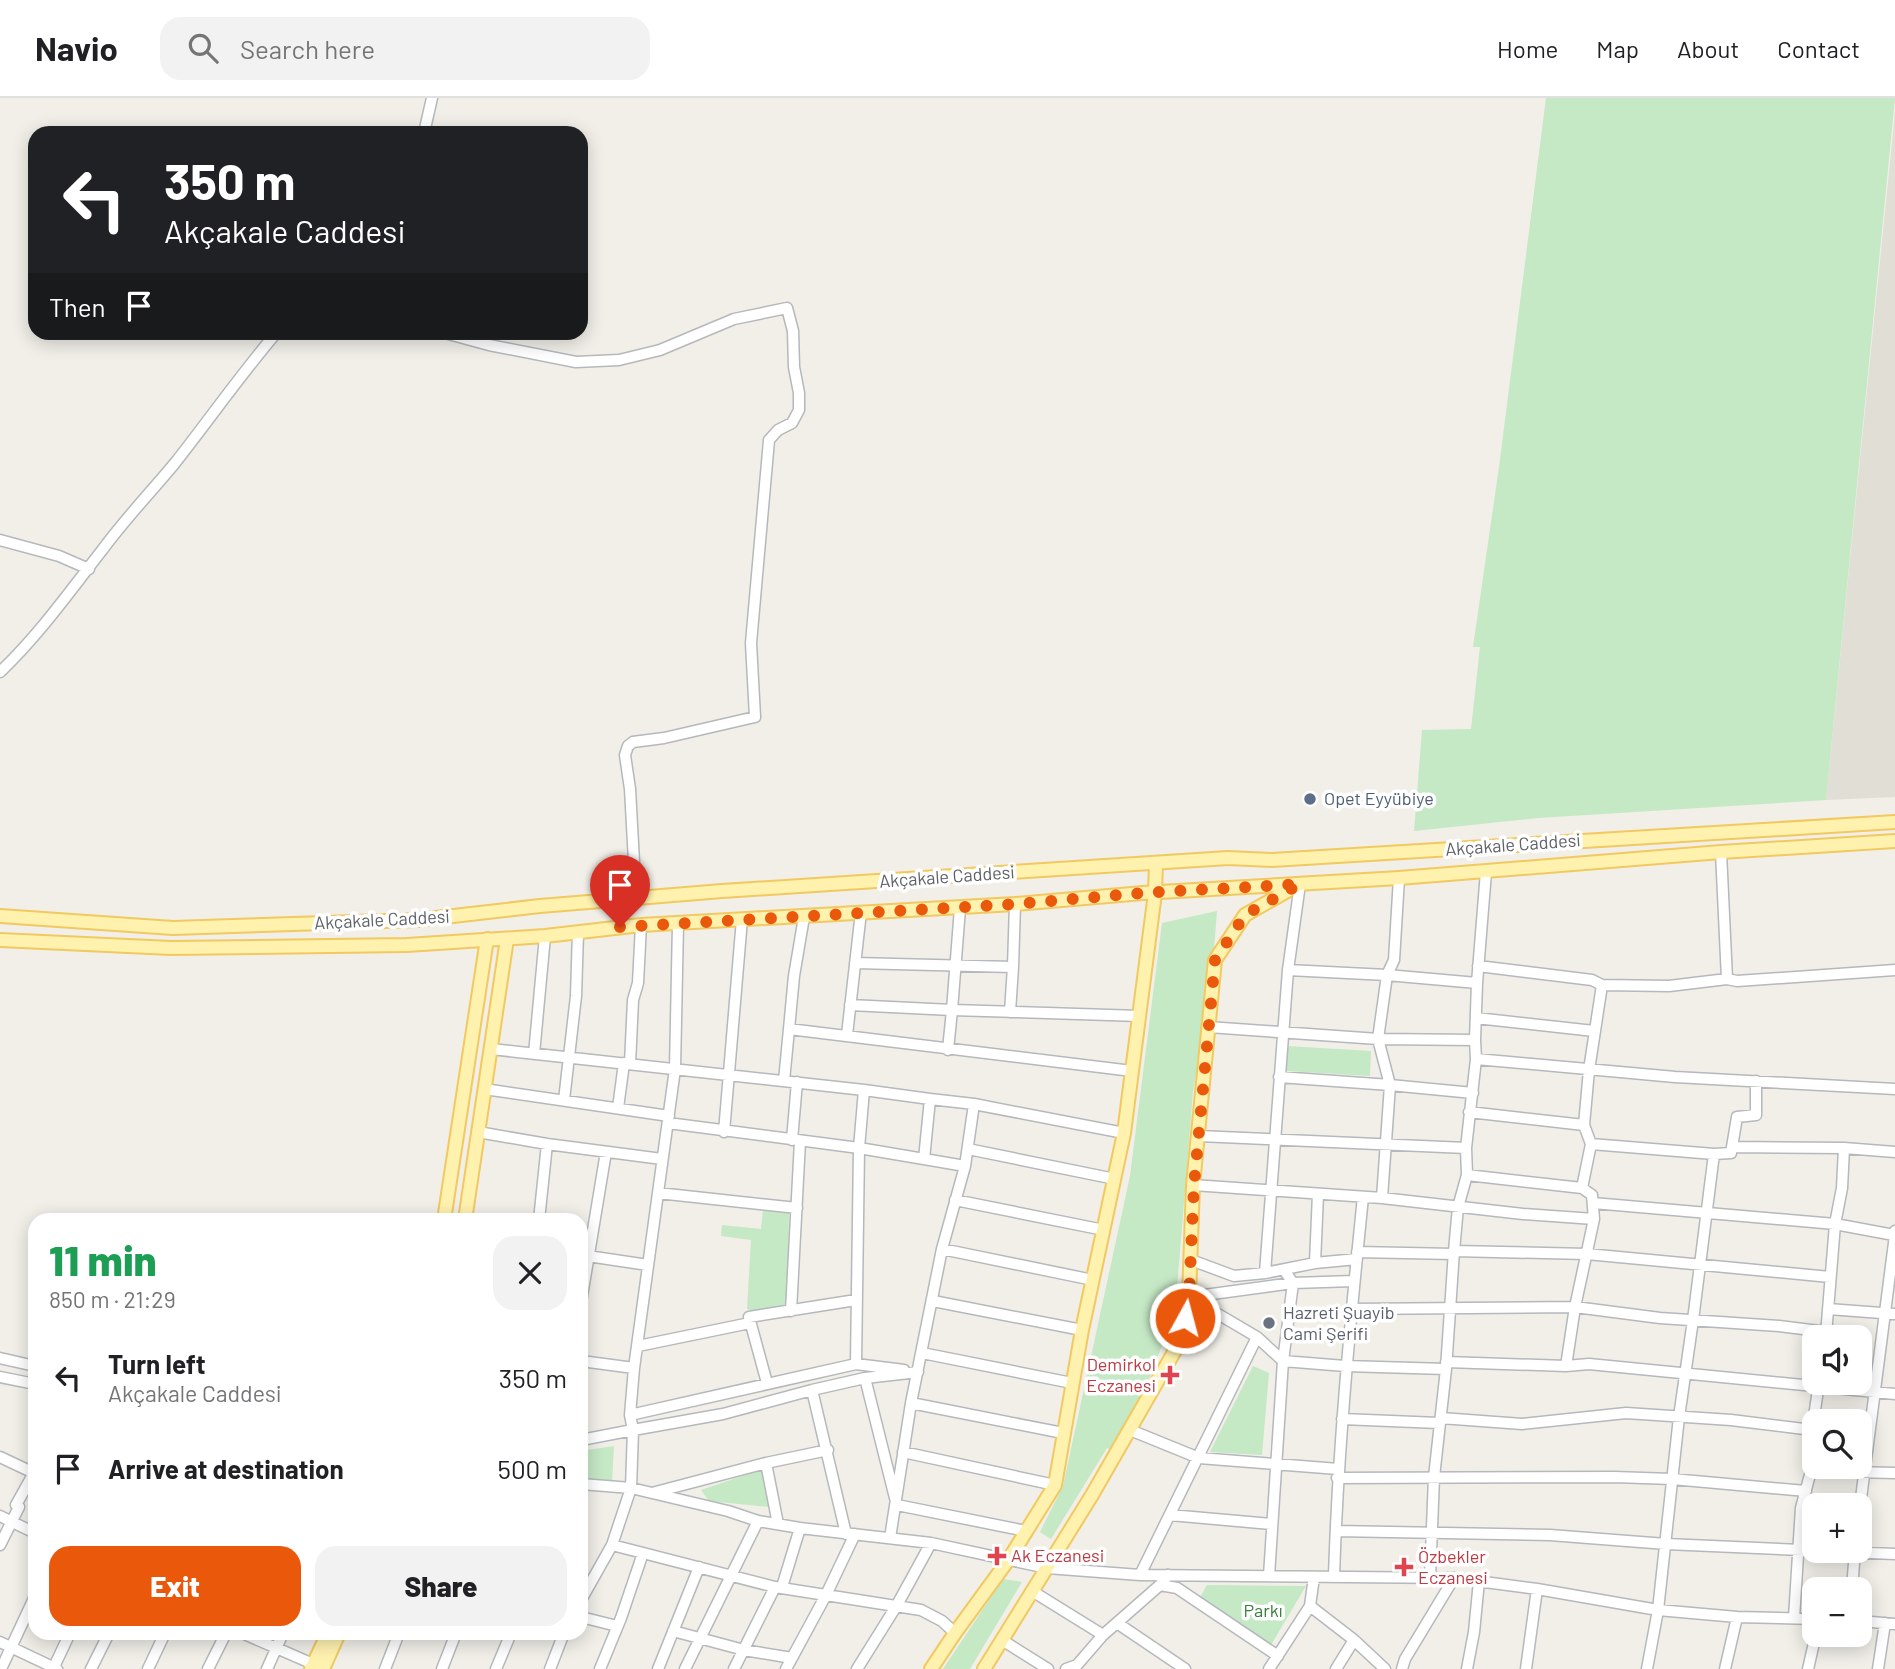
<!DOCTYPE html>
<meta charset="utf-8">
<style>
:root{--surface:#fff;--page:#f2f2f2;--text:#202124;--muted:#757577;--line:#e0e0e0;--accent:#ea580c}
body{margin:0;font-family:Barlow,sans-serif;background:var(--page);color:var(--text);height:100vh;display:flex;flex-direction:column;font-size:26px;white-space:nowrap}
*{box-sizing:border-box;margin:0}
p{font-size:23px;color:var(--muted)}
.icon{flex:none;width:38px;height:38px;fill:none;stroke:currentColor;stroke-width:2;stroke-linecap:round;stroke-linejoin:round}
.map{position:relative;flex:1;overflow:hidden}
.side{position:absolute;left:28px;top:1115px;width:560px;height:427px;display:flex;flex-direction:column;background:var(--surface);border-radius:21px;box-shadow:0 4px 18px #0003}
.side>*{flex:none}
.guide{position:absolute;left:28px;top:28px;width:560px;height:214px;border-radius:21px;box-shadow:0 4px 18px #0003;background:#202124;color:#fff;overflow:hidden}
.tools{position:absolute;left:1802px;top:1227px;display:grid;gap:14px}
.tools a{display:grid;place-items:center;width:70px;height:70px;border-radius:14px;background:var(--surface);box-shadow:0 4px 18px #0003;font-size:35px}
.pin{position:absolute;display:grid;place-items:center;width:60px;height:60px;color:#fff;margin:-72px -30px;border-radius:50% 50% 50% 0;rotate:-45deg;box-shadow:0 0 7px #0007}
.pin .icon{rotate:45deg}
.me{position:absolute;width:77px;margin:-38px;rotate:7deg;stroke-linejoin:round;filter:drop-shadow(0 0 5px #0008)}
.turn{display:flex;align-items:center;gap:24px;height:147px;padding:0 21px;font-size:32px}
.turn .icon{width:91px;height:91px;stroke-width:2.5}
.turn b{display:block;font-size:49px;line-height:60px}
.then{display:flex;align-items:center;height:66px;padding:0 21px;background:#0003;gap:14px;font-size:26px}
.round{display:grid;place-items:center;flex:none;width:74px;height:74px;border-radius:21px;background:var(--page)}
.overview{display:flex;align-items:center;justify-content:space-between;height:119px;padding:0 21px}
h1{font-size:42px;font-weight:800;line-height:52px;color:#1e9e55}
.action{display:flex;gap:14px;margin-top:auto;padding:14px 21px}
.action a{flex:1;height:80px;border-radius:21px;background:var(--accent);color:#fff;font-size:28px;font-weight:800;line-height:80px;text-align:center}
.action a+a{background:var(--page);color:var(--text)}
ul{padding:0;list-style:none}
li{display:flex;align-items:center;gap:21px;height:91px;padding:0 21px}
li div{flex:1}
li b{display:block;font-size:26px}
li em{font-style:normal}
header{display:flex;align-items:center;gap:42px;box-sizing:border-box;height:98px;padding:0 35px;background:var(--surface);border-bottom:2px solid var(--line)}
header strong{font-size:33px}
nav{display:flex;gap:38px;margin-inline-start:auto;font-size:24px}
.search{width:490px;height:63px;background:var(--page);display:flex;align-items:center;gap:18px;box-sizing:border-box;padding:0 24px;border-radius:21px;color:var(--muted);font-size:26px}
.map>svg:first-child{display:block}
.education{fill:#e1ded6}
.green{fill:#c5e8c5}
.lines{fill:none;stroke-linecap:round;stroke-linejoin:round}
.minor-casing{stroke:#b5b8bc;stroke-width:13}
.major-casing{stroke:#f2c960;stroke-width:16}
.minor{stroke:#fff;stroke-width:10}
.major{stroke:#fff2af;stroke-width:12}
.route{stroke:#ea580c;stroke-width:12;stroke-dasharray:0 21.6}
.service-dot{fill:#5c6f8a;stroke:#fff;stroke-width:2.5}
.worship-dot{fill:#6b7280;stroke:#fff;stroke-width:2.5}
.health-dot{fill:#e0444e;stroke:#fff;stroke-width:2.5}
.labels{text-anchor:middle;stroke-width:7;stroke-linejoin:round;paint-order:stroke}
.service-label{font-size:18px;fill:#4e5e75;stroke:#fff;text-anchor:start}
.street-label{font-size:18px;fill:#5f6368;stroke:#fff}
.worship-label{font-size:18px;fill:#5b616d;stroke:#fff;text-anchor:start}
.health-label{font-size:18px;fill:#be3a42;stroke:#fff;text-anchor:start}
.park-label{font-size:18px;fill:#348238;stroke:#fff}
</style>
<header>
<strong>Navio</strong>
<div class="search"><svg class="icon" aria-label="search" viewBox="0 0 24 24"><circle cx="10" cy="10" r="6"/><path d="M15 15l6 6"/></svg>Search here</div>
<nav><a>Home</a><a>Map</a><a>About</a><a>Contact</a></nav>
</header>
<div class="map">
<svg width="1895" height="1571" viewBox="0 0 1895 1571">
<rect width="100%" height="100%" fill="#f1efe8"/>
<path class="education" d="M1895,14V699L1826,702L1846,501Z"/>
<path class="green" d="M1546,0H1895L1826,702L1538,720L1414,733L1422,632L1471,631L1480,549H1473L1499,369Z
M1217,813L1211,888L1193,994L1175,1215L1135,1316L1113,1354L1107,1350L1051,1441L1040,1434L1063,1388L1130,1078L1162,825Z
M1287,948L1371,953L1370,978L1287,973Z
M763,1111L789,1113L787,1198L785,1206C775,1213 759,1216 747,1211L751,1142L721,1138L722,1127L761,1131Z
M1253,1268L1269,1275L1262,1357L1210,1354Z
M614,1348L612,1384L581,1380V1353Z
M763,1371L769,1409L709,1403L701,1392Z
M1003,1481L1022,1484L970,1571H943Z
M1207,1487L1306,1488L1271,1547L1199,1501Z"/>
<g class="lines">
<defs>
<path id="minor" d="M424,35L432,0
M441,234L489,247L576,264L619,262L660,252L734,221L787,210L793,233L794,269L799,295V312L792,325L778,332L769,342L751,545L755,619L664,640L633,644L628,648L625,657L630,691L636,800
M0,442L59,458L89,471
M0,574C39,537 70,493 103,451C125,421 151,394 175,365C209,322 241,276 277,234
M1721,754L1727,881
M678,826L675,971L634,1270L630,1317L633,1332L723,1316L812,1292L865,1280L918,1274
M855,865L1013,869L1010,914
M1478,868L1592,882L1602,887
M1013,869L1015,806
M1288,872L1387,877L1477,885
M850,907L952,912L960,810
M1476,920L1594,933
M1208,929L1378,941L1475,942
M789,931L794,878L804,819
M847,937L861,814
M491,951L864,992L930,1001
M948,952L952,912L1140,918
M534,956L545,838
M1476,961L1675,979L1895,991
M630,966L633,902L638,885L641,827
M1279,979L1390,987L1473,995
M784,983L789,931L1132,973
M484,991L669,1018
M864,992L859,1050L924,1061L930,1001L974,1006
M564,1002L576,898L578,834
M618,1010L624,965
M1469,1014L1584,1027
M668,1025L859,1050L856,1266
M478,1034L547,1046L662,1061
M724,1034L742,821
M1199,1038L1466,1050
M792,1042L797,984
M1591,1046L1714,1056L1731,1055L1732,1049L1844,1050L1895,1054
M1732,1049L1737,1019L1756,1017V983
M968,1051L1115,1081
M924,1061L965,1068
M1467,1077L1582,1090
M1193,1087L1382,1100L1523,1116L1594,1121
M658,1095L797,1110
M1382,1100L1390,987L1378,941L1387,877L1394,862L1399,780
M955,1102L1104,1132
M1593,1105L1835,1126L1894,1137L1895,1133
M539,1122L547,1046
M942,1151L1093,1182
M1454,1153L1587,1156L1830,1179
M1357,1154L1454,1156
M581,1157L648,1167
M1191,1162L1234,1178L1265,1175L1315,1165L1357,1161
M1315,1165L1318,1096
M1265,1175L1288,872L1300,786
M1189,1199L1257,1239L1283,1263L1345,1268L1446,1271
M1190,1199L1293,1185L1354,1183
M933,1203L1082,1232
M581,1204L606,1054
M1351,1211L1575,1209L1660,1220L1779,1228L1827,1234
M1828,1211L1895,1216
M791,1213L800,1043
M1826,1237L1835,1126L1842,1090L1844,1050
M638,1248L750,1225
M922,1255L1072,1285
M0,1260L35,1268
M581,1263L634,1270
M1446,1264L1566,1268L1589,1266L1895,1296
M1566,1268L1575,1209L1594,1121L1592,1097L1582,1090L1591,1046L1584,1027L1589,972L1602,887L1669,888L1727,881L1737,883L1895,872
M0,1279L35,1286
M865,1280L895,1400
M767,1285L749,1219L856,1202
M812,1292L846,1436
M911,1305L1063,1335
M630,1317L856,1266L904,1272
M1441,1320L1522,1326L1626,1315L1731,1322L1812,1332
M1342,1321L1439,1325
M1130,1332L1199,1360L1338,1371
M581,1342L633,1332L631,1390L612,1447L581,1502
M903,1354L1055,1387
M0,1359L34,1375
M766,1365L778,1426
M1811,1373L1895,1375
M1337,1380L1614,1379L1672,1381L1806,1393
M581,1386L631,1390L728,1413L758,1423L800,1430L931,1445L1047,1470L1140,1477L1454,1480L1537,1491L1658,1512L1737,1519L1815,1521
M652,1395L766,1365L828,1352
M897,1407L1026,1433
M1860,1408L1895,1137
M1170,1417L1271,1426
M0,1418L35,1435
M1336,1433L1550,1437L1666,1446L1895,1456
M890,1440L911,1305L942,1151L965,1068L974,1006L1124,1035
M0,1447L19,1409L16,1407L35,1373
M612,1447L775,1489L921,1512L942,1523L955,1535
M1140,1477L1257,1239
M1269,1478L1283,1263L1293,1185L1284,1172
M1334,1478C1338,1351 1350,1226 1363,1099
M1430,1480L1434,1379L1446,1271L1454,1153L1458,1109L1467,1077L1466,1050L1476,961L1475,942L1477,885L1486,774
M1160,1487L1177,1490L1278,1558
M782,1489L800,1430
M1852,1491L1855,1452
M1032,1493L1103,1537
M1310,1508L1354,1542L1385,1571
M581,1519L617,1528
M1794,1520L1801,1410L1811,1373L1812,1332L1819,1285
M1860,1523L1895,1526
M1117,1525L1185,1571
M673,1533L744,1552L792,1560
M242,1535L313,1566
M1002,1542L1048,1571
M0,1544L57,1571
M1,1571L35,1498
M53,1571L70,1535
M91,1571L109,1535
M148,1571L165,1535
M208,1571L226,1535
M267,1571L283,1535
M385,1571L399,1535
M442,1571L456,1535
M496,1571L511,1535
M550,1571L564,1535
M600,1571L621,1520L643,1455
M658,1571L699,1469
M685,1571L758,1423
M734,1571L775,1489
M786,1571L826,1497L855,1436
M857,1571L897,1507L931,1445
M1066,1571L1077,1567L1103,1537L1160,1487L1168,1477
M1269,1571L1310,1508L1314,1479
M1336,1571L1354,1542
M1402,1571L1405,1561L1454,1480
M1467,1571L1474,1534L1479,1483
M1526,1571L1537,1491
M1647,1571L1658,1512L1679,1319L1693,1222L1714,1056
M1725,1571L1737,1519
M1808,1571L1816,1536
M1878,1571L1885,1525"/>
<path id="major" d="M0,818L173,830L418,822L540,808L722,793L1228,760L1272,762L1895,724
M0,842L171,850L407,847L545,838L641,827L1015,806L1143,795L1399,780L1721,754L1895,743
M444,1122L487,841
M465,1122L507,841
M311,1571L328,1535
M323,1571L339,1535
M931,1571L955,1535L1009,1461L1055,1387L1082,1232L1124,1035L1155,795L1156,765
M984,1571L1092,1397L1181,1242L1189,1199L1193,1087L1215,862L1245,817L1296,788"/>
</defs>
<use href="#minor" class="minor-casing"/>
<use href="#major" class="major-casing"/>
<use href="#minor" class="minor"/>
<use href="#major" class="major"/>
</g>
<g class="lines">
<path class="route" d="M620,829L1015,806L1143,795L1300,786L1245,817L1215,862L1194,1087L1189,1199L1185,1220"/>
</g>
<circle class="service-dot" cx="1310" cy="701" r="7"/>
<circle class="worship-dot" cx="1269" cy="1225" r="7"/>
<g class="health-dot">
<path d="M1166.5 1266.5h7v7h7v7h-7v7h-7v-7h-7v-7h7z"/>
<path d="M993.5 1447.5h7v7h7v7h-7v7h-7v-7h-7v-7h7z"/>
<path d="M1400.5 1458.5h7v7h7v7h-7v7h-7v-7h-7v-7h7z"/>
</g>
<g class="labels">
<g class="service-label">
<text x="1324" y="707">Opet Eyyübiye</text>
</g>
<g class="street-label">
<text transform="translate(1513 747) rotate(-4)" y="6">Akçakale Caddesi</text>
<text transform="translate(947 779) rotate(-4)" y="6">Akçakale Caddesi</text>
<text transform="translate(382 822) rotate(-3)" y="6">Akçakale Caddesi</text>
</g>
<g class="worship-label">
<text x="1283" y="1221">Hazreti Şuayib<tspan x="1283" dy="21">Cami Şerifi</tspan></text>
</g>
<g class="health-label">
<text x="1156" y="1273" text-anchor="end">Demirkol<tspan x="1156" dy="21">Eczanesi</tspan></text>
<text x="1011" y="1464">Ak Eczanesi</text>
<text x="1418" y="1465">Özbekler<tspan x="1418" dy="21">Eczanesi</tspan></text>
</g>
<g class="park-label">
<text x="1263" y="1519">Parkı</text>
</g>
</g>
</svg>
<div class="tools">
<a><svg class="icon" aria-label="sound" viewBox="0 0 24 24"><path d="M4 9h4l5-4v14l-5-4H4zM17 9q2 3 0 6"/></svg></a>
<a><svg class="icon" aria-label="search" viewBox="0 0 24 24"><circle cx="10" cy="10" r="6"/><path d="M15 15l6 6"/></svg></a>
<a>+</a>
<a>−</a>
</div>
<div class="pin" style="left:620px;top:829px;background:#d93025"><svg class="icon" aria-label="arrive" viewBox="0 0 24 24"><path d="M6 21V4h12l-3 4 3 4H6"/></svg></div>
<svg class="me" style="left:1185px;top:1220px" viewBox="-20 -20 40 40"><circle r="17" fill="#ea580c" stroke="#fff" stroke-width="3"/><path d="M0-11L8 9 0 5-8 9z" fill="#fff"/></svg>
<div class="guide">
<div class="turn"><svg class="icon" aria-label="left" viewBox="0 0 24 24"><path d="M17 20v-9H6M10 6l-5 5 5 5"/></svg><div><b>350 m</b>Akçakale Caddesi</div></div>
<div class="then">Then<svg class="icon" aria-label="arrive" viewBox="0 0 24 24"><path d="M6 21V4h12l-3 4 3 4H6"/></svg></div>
</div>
<section class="side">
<div class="overview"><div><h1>11 min</h1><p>850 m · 21:29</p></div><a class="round"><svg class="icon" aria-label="close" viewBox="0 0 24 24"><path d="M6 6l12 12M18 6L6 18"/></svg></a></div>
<ul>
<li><svg class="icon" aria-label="left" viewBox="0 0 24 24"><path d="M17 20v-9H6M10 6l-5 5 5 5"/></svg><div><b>Turn left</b><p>Akçakale Caddesi</p></div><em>350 m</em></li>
<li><svg class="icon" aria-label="arrive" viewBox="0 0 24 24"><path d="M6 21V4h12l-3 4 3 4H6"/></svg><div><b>Arrive at destination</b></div><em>500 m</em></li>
</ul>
<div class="action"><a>Exit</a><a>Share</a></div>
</section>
</div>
